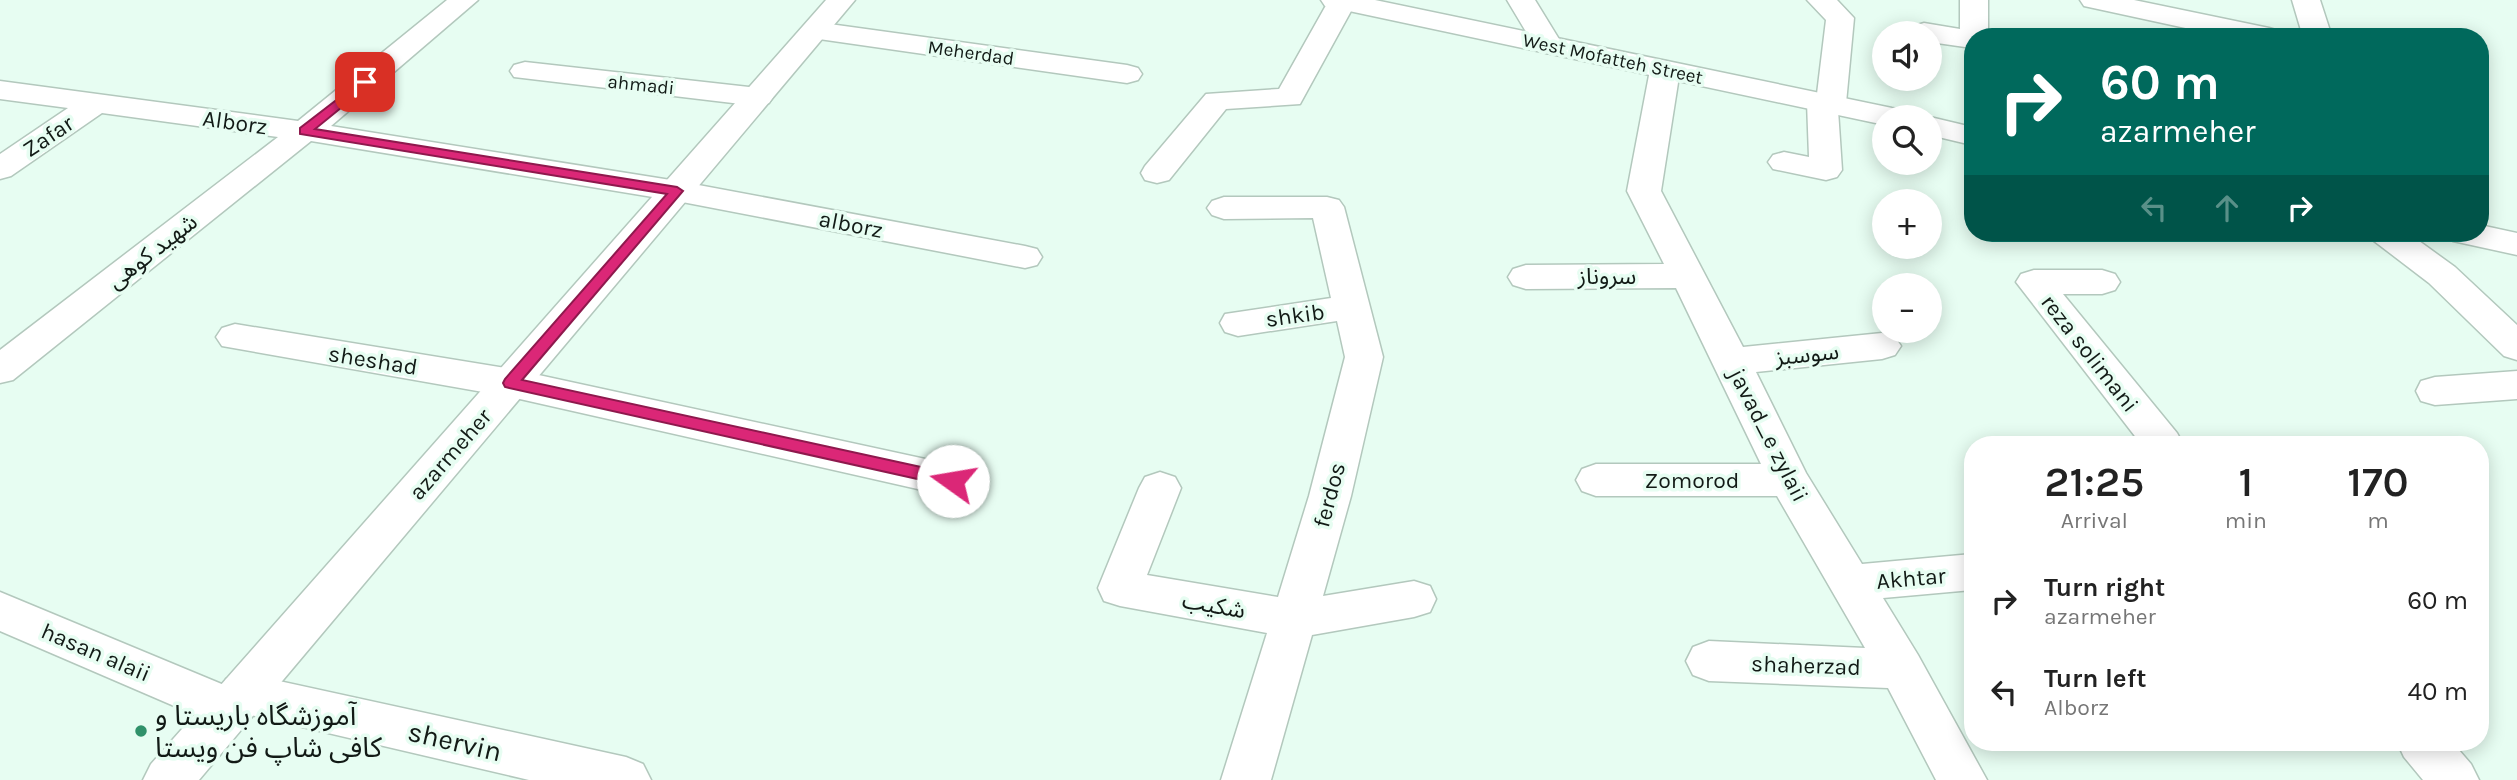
<!DOCTYPE html>
<meta charset="utf-8">
<style>
:root{--surface:#fff;--page:#f6f6f6;--text:#222;--muted:#767676}
body{margin:0;font-family:Karla,"Noto Sans Arabic",sans-serif;background:var(--page);color:var(--text);height:100vh;display:flex;flex-direction:column;font-size:26px;white-space:nowrap}
*{box-sizing:border-box;margin:0}
p{font-size:23px;color:var(--muted)}
.icon{flex:none;width:38px;height:38px;fill:none;stroke:currentColor;stroke-width:2;stroke-linecap:round;stroke-linejoin:round}
.map{position:relative;flex:1;overflow:hidden}
.panel{position:absolute;left:1964px;top:436px;width:525px;height:315px;display:flex;flex-direction:column;background:var(--surface);border-radius:28px;box-shadow:0 4px 18px #0003}
.panel>*{flex:none}
.banner{position:absolute;left:1964px;top:28px;width:525px;height:214px;border-radius:28px;box-shadow:0 4px 18px #0003;background:#00695c;color:#fff;overflow:hidden}
.tools{position:absolute;left:1872px;top:21px;display:grid;gap:14px}
.tools a{display:grid;place-items:center;width:70px;height:70px;border-radius:50%;background:var(--surface);box-shadow:0 4px 18px #0003;font-size:35px}
.pin{position:absolute;display:grid;place-items:center;width:60px;height:60px;color:#fff;margin:-30px;border-radius:14px;box-shadow:0 4px 10px #0006}
.me{position:absolute;width:77px;margin:-38px;rotate:283deg;stroke-linejoin:round;filter:drop-shadow(0 0 5px #0008)}
.turn{display:flex;align-items:center;gap:24px;height:147px;padding:0 21px;font-size:32px}
.turn .icon{width:91px;height:91px;stroke-width:2.5}
.turn b{display:block;font-size:49px;line-height:60px}
.lanes{display:flex;align-items:center;height:66px;padding:0 21px;background:#0003;justify-content:center;gap:35px;direction:ltr}
.lanes .off{opacity:.35}
.eta{display:flex;justify-content:space-evenly;align-items:center;height:119px;text-align:center}
.eta b{font-size:42px;font-weight:600;line-height:49px}
ul{padding:0;list-style:none}
li{display:flex;align-items:center;gap:21px;height:91px;padding:0 21px}
li div{flex:1}
li b{display:block;font-size:26px}
li em{font-style:normal}
.map>svg:first-child{display:block}
.lines{fill:none;stroke-linecap:round;stroke-linejoin:round}
.minor-casing{stroke:#b3c8bd;stroke-width:3}
.tertiary-casing{stroke:#b3c8bd;stroke-width:3}
.minor{fill:#fff;fill-rule:evenodd}
.tertiary{fill:#fff;fill-rule:evenodd}
.route{fill:#db2777;stroke:#8e194d;stroke-width:2}
.poi-dot{fill:#30916a;stroke:#e7fdf2;stroke-width:2.5}
.labels{text-anchor:middle;stroke-width:7;stroke-linejoin:round;paint-order:stroke}
.far-street-label{font-size:19px;fill:#121a16;stroke:#e7fdf2}
.street-label{font-size:23px;fill:#121a16;stroke:#e7fdf2}
.near-poi-label{font-size:28px;fill:#121a16;stroke:#e7fdf2;text-anchor:start}
.near-street-label{font-size:28px;fill:#121a16;stroke:#e7fdf2}
</style>
<div class="map">
<svg width="2517" height="780" viewBox="0 0 2517 780">
<rect width="100%" height="100%" fill="#e7fdf2"/>
<g class="lines">
<defs>
<path id="minor" d="M447,0H478L331,126L677,181L1025,246L1037,249L1042,257L1037,265L1025,268L677,201L311,141L13,380L0,383V350L278,137L102,113L11,176L0,179V154L68,108L0,99V81L298,121Z
M1329,0L1356,2L1300,104L1226,109L1169,180L1157,183L1145,180L1141,173L1145,166L1206,94L1279,89Z
M1507,0H1535L1562,44L1557,50L1547,53L1537,50Z
M1807,0H1837L1854,18L1846,103L1838,110L1842,170L1837,177L1826,180L1773,169L1768,162L1773,155L1784,152L1809,157L1807,102L1811,95L1817,94L1826,20Z
M1960,0H1988V37H1972V48L1930,42V33L1910,32L1914,26L1924,23L1960,29Z
M2080,0H2134L2269,28L2279,31L2283,37H2227L2084,6Z
M2292,0H2320L2332,37H2303Z
M815,22L1127,65L1138,68L1142,74L1138,80L1127,83L805,37L801,31L805,25Z
M1665,61L1676,64L1680,70L1661,191L1743,347L1882,333L1895,337L1901,346L1895,355L1882,359L1756,372L1806,473L1862,564L1972,554V590L1883,598L1918,655L1987,780H1936L1888,688L1709,681L1693,675L1686,661L1693,647L1709,641L1865,648L1777,496H1596L1582,491L1576,480L1582,469L1596,464H1761L1676,288L1526,289L1513,285L1508,277L1513,269L1526,265L1664,264L1627,191L1650,70L1654,64Z
M525,62L758,88L769,91L773,97L769,103L758,106L514,77L510,71L514,65Z
M1224,197H1327L1339,200L1344,207L1383,357L1351,496L1323,596L1414,581L1430,586L1436,599L1430,612L1414,617L1312,635L1271,780H1221L1267,633L1120,606L1104,601L1098,588L1139,488L1145,477L1160,472L1175,477L1181,488L1147,575L1278,597L1309,496L1345,357L1337,321L1238,336L1225,332L1220,323L1225,314L1331,298L1313,218L1224,219L1212,215L1207,208L1212,201Z
M2369,233H2408L2455,267L2517,325V360L2504,356L2429,283L2374,241Z
M2034,270H2102L2115,274L2120,282L2115,290L2102,294H2063L2177,433L2183,444H2141L2016,282L2021,274Z
M235,324L511,369L953,465L967,470L973,481L967,492L953,497L511,397L222,346L216,337L222,328Z
M2517,371V399L2435,405L2421,401L2416,391L2421,381L2435,377Z
M0,592L224,685L226,679L243,673L626,757L643,764L651,780H529L251,715L247,724L230,730L0,631Z
M2397,742H2452L2471,764L2479,780H2423L2404,757Z"/>
<path id="tertiary" d="M826,0H855L199,780H143L151,764Z
M1321,0H1375L1892,108L1903,110L1908,117H1885V125L1335,8L1325,6Z
M1927,117H1930L1972,127V145L1930,135V117Z
M2480,225L2517,233V255L2453,241L2448,233H2480Z"/>
</defs>
<use href="#minor" class="minor-casing"/>
<use href="#tertiary" class="tertiary-casing"/>
<use href="#minor" class="minor"/>
<use href="#tertiary" class="tertiary"/>
</g>
<path class="route" d="M365,78L371,82L369,85L315,129L677,187L683,191L522,380L953,474L959,476L962,481L959,485L953,487L505,387L503,383L505,379L667,194L300,134V128Z"/>
<circle class="poi-dot" cx="141" cy="731" r="7"/>
<g class="labels">
<g class="far-street-label">
<text transform="translate(971 52) rotate(8)" y="7">Meherdad</text>
<text transform="translate(1613 58) rotate(12)" y="7">West Mofatteh Street</text>
<text transform="translate(641 84) rotate(6)" y="7">ahmadi</text>
</g>
<g class="street-label">
<text transform="translate(235 122) rotate(8)" y="8">Alborz</text>
<text transform="translate(48 136) rotate(-34)" y="8">Zafar</text>
<text transform="translate(851 224) rotate(11)" y="8">alborz</text>
<text transform="translate(152 251) rotate(-38)" y="8">شهید کوهی</text>
<text x="1607" y="284">سروناز</text>
<text transform="translate(1295 315) rotate(-8)" y="8">shkib</text>
<text transform="translate(2090 353) rotate(52)" y="8">reza solimani</text>
<text transform="translate(1807 354) rotate(-6)" y="8">سوسبز</text>
<text transform="translate(373 360) rotate(9)" y="8">sheshad</text>
<text transform="translate(1769 435) rotate(63)" y="8">javad_e zylaii</text>
<text transform="translate(450 454) rotate(-49)" y="8">azarmeher</text>
<text x="1692" y="488">Zomorod</text>
<text transform="translate(1329 495) rotate(-75)" y="8">ferdos</text>
<text transform="translate(1911 578) rotate(-5)" y="8">Akhtar</text>
<text transform="translate(1214 605) rotate(10)" y="8">شکیب</text>
<text transform="translate(96 652) rotate(23)" y="8">hasan alaii</text>
<text transform="translate(1806 665) rotate(2)" y="8">shaherzad</text>
</g>
<g class="near-poi-label">
<text x="155" y="725">آموزشگاه باریستا و<tspan x="155" dy="32">کافی شاپ فن ویستا</tspan></text>
</g>
<g class="near-street-label">
<text transform="translate(455 741) rotate(13)" y="10">shervin</text>
</g>
</g>
</svg>
<div class="tools">
<a><svg class="icon" aria-label="sound" viewBox="0 0 24 24"><path d="M4 9h4l5-4v14l-5-4H4zM17 9q2 3 0 6"/></svg></a>
<a><svg class="icon" aria-label="search" viewBox="0 0 24 24"><circle cx="10" cy="10" r="6"/><path d="M15 15l6 6"/></svg></a>
<a>+</a>
<a>−</a>
</div>
<div class="pin" style="left:365px;top:82px;background:#d93025"><svg class="icon" aria-label="arrive" viewBox="0 0 24 24"><path d="M6 21V4h12l-3 4 3 4H6"/></svg></div>
<svg class="me" style="left:953px;top:481px" viewBox="-20 -20 40 40"><circle r="19" fill="#fff"/><path d="M0-13L10 11 0 6-10 11z" fill="#db2777"/></svg>
<div class="banner">
<div class="turn"><svg class="icon" aria-label="right" viewBox="0 0 24 24"><path d="M7 20v-9h11M14 6l5 5-5 5"/></svg><div><b>60 m</b>azarmeher</div></div>
<div class="lanes"><svg class="icon off" aria-label="left" viewBox="0 0 24 24"><path d="M17 20v-9H6M10 6l-5 5 5 5"/></svg><svg class="icon off" aria-label="ahead" viewBox="0 0 24 24"><path d="M12 20V5M6 11l6-6 6 6"/></svg><svg class="icon" aria-label="right" viewBox="0 0 24 24"><path d="M7 20v-9h11M14 6l5 5-5 5"/></svg></div>
</div>
<section class="panel">
<div class="eta">
<div><b>21:25</b><p>Arrival</p></div>
<div><b>1</b><p>min</p></div>
<div><b>170</b><p>m</p></div>
</div>
<ul>
<li><svg class="icon" aria-label="right" viewBox="0 0 24 24"><path d="M7 20v-9h11M14 6l5 5-5 5"/></svg><div><b>Turn right</b><p>azarmeher</p></div><em>60 m</em></li>
<li><svg class="icon" aria-label="left" viewBox="0 0 24 24"><path d="M17 20v-9H6M10 6l-5 5 5 5"/></svg><div><b>Turn left</b><p>Alborz</p></div><em>40 m</em></li>
</ul>
</section>
</div>
